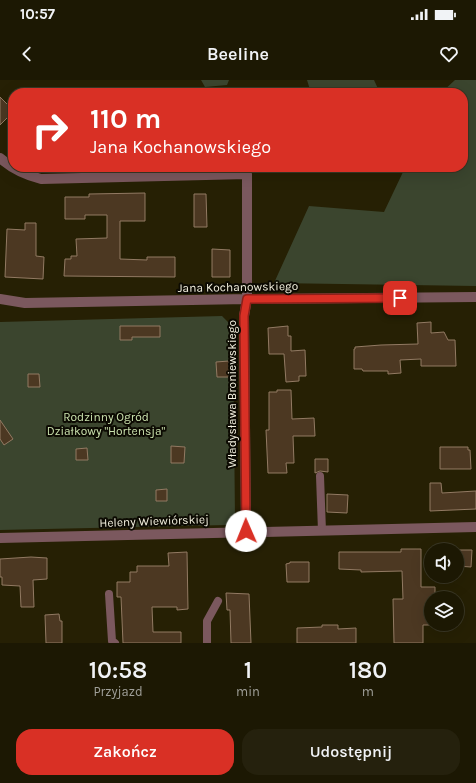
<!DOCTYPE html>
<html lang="pl">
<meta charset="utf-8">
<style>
:root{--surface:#1c1803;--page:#25210d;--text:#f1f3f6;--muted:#a0a09a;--line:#3a3725;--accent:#d93025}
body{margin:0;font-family:Karla,sans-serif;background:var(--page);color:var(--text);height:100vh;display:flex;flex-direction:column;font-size:15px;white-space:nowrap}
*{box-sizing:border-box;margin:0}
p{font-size:13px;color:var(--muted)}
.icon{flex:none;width:22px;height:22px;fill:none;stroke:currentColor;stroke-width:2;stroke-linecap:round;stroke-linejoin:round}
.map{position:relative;height:563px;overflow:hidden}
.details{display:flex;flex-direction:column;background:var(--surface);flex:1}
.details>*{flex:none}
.guide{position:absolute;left:8px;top:8px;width:460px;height:84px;border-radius:16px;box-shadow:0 4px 16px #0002,0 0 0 1px var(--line);background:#d93025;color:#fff;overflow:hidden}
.fabs{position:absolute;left:424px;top:463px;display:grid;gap:8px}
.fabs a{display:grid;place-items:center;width:40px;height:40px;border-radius:50%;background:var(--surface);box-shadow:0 4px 16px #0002,0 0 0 1px var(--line);font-size:20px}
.pin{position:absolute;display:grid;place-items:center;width:34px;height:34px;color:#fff;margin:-17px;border-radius:8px;box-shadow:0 2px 6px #0006}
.me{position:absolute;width:44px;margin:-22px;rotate:359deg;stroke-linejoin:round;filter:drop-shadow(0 0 3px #0008)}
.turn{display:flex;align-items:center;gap:14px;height:84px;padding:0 16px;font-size:18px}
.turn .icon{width:52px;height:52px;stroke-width:2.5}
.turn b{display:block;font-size:28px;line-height:34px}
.eta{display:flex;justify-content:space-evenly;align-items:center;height:68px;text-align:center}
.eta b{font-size:24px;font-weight:600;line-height:28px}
.button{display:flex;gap:8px;margin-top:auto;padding:8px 16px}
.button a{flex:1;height:46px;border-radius:16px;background:var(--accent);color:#fff;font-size:16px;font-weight:600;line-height:46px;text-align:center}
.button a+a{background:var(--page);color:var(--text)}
.status{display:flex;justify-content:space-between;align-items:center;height:28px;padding:0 20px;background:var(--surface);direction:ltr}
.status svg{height:11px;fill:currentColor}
header{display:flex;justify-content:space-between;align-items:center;height:52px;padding:0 16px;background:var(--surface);font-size:18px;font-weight:600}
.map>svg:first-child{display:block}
.green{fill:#3b452e}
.building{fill:#4c3822;stroke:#927a63}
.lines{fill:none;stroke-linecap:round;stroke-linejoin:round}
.service{stroke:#7b585e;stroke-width:8}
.minor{stroke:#7b585e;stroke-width:10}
.route-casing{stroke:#8d1f18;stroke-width:10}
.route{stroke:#d93025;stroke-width:7}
.labels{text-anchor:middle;stroke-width:4;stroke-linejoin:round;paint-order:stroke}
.street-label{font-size:12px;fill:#f3f0df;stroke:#0c0a02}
.park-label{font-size:12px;fill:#cbe2ae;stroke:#0c0a02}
</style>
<div class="status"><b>10:57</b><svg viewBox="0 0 49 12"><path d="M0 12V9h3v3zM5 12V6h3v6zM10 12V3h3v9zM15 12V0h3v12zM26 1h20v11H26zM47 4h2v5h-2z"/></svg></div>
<header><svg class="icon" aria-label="back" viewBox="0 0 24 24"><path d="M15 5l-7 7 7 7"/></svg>Beeline<svg class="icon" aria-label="heart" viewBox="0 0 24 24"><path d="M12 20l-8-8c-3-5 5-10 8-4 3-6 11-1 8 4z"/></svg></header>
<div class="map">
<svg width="476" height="563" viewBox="0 0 476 563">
<rect width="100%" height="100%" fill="#262004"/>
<path class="green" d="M201,0H229L227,5L205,7Z
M307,0H374L380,13H311Z
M455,0H476V206L274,203L309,126L384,132L403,92L407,87H463V13H441Z
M222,236L233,247L235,438L227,445L0,450V242Z"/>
<path class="building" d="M0,17L13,30V32L0,45Z
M145,113V141H120V179L147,180V177H175V197L64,196L65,179H71V176H77L76,159L107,158V135H85V139H65V117H89V114Z
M194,114H206L207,147H194Z
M25,143H36V176L44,177L43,199L5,197L7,149L25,150Z
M212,169L230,170V197H212Z
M431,242V253L444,252L448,260H455L456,286H421V279L400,280L401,293L388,294V291H363L362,289H354V269H355V267L381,265L418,264L417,243Z
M120,246H160V257H132V260H120Z
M288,246V256H291V271L305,270L306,296H299V301L286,302L284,274H269L268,248Z
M229,281L230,297H217L216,282Z
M28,294H39L40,307H28Z
M277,310H291L292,339L314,338L315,356H293L294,383H286L287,393H268L266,350H269V312H277Z
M0,340L13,359L4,365L0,359Z
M171,366L185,367L184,383H171Z
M440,367H468V370H470L471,389H440Z
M87,368L88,380H76V369Z
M315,379H328V392L320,391L315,393Z
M430,403H441L442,413L476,411V429L430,431Z
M167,409V421H156V410Z
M327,414L348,415L347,433L327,432Z
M401,469H421V507H435V518H431V545H423V563H394L393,519H403L402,491L361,492V490L339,489V472H401Z
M457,470H472L471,487L457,486Z
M187,472L188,529L177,530V527H152L153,552H181V563H123L121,517H117V502H130V492H137V486H169L168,473Z
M31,477L47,478V499L33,500L34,527H21L20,506L2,505V497H0V479Z
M290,482H309V502H287L286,484L290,483Z
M226,513L249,514L251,563H231L230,530H227Z
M59,534L60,541H62V563H46L45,535Z
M322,545H338V549L356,548V563H297V548L322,547Z"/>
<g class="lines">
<path class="service" d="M320,396L322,451
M109,514L112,561L115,563
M207,563V541L218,521"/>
<path class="minor" d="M0,78C12,89 25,95 41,99L247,94V219L244,236L246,451
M0,219L25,223L247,219L476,217
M0,458L476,447"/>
</g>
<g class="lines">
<defs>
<path id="route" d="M246,451L244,236L247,219L400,218"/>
</defs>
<use href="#route" class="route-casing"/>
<use href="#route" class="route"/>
</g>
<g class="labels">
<g class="street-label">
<text transform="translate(238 207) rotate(-1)" y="4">Jana Kochanowskiego</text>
<text transform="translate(232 314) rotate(-90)" y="4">Władysława Broniewskiego</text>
<text transform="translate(154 441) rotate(-2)" y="4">Heleny Wiewiórskiej</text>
</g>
<g class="park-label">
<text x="106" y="341">Rodzinny Ogród<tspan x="106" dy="14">Działkowy "Hortensja"</tspan></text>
</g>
</g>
</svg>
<div class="fabs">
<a><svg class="icon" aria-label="sound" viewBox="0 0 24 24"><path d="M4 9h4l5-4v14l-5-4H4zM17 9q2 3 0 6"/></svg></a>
<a><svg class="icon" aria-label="layers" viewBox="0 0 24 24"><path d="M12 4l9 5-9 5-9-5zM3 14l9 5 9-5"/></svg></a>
</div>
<div class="pin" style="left:400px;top:218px;background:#d93025"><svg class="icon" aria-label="arrive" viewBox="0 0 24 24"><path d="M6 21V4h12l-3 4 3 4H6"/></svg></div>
<svg class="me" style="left:246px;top:451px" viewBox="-20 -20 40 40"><circle r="19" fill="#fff"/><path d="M0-13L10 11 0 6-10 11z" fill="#d93025"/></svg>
<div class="guide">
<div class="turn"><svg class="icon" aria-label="right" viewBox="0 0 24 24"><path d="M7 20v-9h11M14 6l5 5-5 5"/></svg><div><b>110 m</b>Jana Kochanowskiego</div></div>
</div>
</div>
<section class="details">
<div class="eta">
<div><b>10:58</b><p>Przyjazd</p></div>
<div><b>1</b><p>min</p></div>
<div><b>180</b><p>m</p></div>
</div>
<div class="button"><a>Zakończ</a><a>Udostępnij</a></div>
</section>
